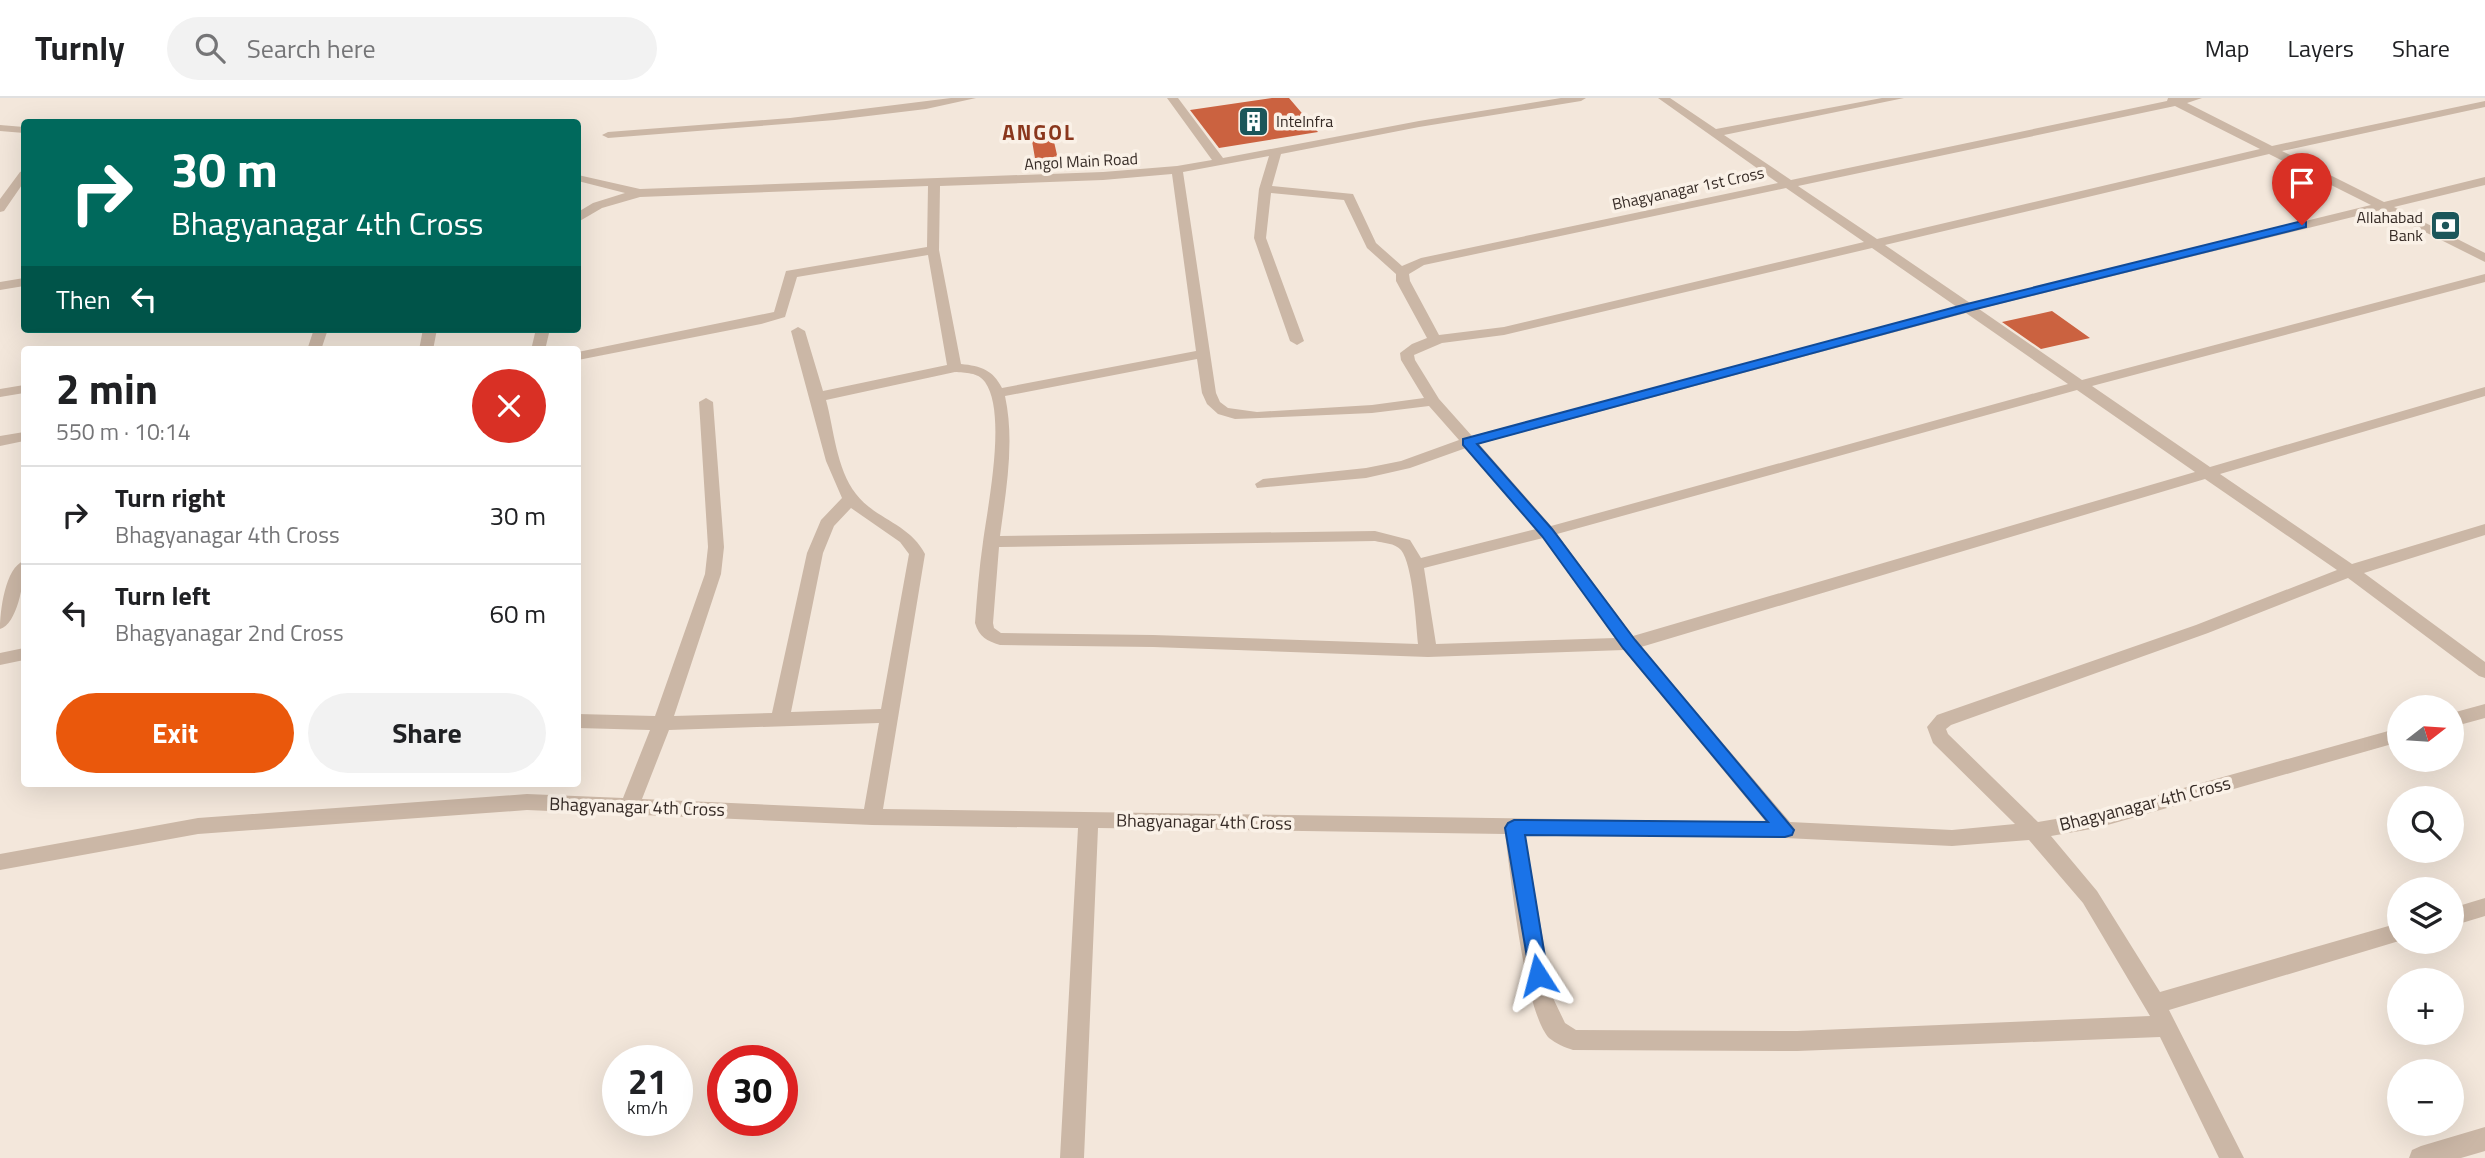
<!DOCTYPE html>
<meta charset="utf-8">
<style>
:root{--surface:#fff;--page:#f2f2f2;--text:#202124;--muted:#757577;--line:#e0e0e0;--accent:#ea580c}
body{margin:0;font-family:"Titillium Web",sans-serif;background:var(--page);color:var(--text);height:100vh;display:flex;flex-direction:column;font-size:26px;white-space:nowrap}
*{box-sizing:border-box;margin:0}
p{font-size:23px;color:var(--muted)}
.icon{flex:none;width:38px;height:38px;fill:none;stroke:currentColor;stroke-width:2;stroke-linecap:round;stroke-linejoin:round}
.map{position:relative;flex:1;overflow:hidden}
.sheet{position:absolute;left:21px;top:248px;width:560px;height:441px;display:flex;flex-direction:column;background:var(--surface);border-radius:7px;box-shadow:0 7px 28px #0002}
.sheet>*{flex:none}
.top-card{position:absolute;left:21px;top:21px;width:560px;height:214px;border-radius:7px;box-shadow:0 7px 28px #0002;background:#00695c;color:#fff;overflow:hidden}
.needle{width:46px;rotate:73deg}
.fabs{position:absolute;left:2387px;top:597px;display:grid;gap:14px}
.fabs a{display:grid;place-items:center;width:77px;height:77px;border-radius:50%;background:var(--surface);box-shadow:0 7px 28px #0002;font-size:35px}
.speed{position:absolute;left:602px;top:947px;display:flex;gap:14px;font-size:35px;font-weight:700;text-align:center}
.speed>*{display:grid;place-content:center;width:91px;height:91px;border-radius:50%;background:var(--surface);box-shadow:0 7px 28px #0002;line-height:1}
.speed small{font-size:18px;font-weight:400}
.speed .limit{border:10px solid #d22;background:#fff;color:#111}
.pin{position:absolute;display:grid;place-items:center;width:60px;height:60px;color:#fff;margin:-72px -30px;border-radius:50% 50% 50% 0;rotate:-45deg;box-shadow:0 0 7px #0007}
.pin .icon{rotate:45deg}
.me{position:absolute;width:77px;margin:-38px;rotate:351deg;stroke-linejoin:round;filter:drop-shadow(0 0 5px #0008)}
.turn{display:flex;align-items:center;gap:24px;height:147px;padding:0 35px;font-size:32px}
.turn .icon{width:91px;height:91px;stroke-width:2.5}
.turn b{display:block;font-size:49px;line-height:60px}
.then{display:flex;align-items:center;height:66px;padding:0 35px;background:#0003;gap:14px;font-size:26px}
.round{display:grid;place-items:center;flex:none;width:74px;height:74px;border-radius:37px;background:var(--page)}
.overview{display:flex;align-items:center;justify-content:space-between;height:119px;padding:0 35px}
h1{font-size:42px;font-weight:700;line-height:52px}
.cta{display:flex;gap:14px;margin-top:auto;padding:14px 35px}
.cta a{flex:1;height:80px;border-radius:42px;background:var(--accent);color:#fff;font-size:28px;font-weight:700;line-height:80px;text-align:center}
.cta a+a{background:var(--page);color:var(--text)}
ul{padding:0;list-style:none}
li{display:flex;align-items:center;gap:21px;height:98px;padding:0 35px;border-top:2px solid var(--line)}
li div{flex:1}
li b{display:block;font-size:26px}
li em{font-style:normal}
header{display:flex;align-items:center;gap:42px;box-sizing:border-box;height:98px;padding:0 35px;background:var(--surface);border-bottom:2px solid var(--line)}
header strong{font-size:33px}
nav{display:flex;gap:38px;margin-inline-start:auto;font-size:24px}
.search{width:490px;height:63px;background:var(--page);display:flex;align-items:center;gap:18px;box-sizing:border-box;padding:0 24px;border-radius:38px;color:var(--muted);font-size:26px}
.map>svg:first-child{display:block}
.building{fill:#cb6240}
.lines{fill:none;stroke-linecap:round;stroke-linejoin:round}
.minor{fill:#cbb7a6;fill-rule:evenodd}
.route{fill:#1a73e8;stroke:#114b97;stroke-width:2}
.labels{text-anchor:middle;stroke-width:7;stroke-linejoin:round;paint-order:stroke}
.far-poi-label{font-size:16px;fill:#372c27;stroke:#faf1e7;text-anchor:start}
.far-street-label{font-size:16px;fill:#372c27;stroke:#faf1e7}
.street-label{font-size:18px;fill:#372c27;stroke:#faf1e7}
.far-district-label{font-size:21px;font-weight:bold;letter-spacing:2px;fill:#8a371d;stroke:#faf1e7}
</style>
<header>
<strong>Turnly</strong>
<div class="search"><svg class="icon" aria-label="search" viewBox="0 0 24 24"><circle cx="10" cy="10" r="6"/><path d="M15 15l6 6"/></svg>Search here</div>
<nav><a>Map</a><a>Layers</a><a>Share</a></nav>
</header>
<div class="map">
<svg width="2485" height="1060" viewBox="0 0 2485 1060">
<rect width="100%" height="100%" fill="#f3e7db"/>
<path class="building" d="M1272,0H1289L1318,34L1219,50L1190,12Z
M1052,35L1060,70L1037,72L1031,37Z
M2052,213L2090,240L2041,251L2002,224Z"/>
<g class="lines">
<path class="minor" d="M951,0H976L926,11L835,22L608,40L602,37L608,34L790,20Z
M1167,0H1178L1223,60L1419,23L1561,0H1586L1581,3L1419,29L1281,56L1272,88L1353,96L1376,145L1402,168L1421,160L1778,85L1658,0H1670L1716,31L1882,0H1904L1724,37L1791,82L2167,3L2168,0H2202L2187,5L2272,48L2485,3V9L2282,53L2384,104L2485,79V87L2394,109L2485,155V164L2381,112L1979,211L2082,282L2485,176V184L2092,288L2210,369L2485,289V298L2220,376L2352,466L2485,426V437L2364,475L2485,564V580L2479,578L2348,480L2208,535L1951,627L1946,631L1948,636L2038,724L2097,714L2399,630V644L2097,730L2051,738L2097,793L2160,894L2399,825V843L2169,912L2244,1060H2219L2160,939L1797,953L1573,952C1566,950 1555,945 1549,940C1524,913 1511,778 1505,736L1098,730L1084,1060H1060L1078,730L872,727L527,712L198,736L0,772V756L198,720L527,696L623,700L650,632L578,630V616L655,618L705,476L708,449L699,304L706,300L713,304L724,449L721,476L674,618L772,615L807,455L821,422L842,400L826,363L791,233L798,229L805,233L823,293L947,267L928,157L797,179L785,219L761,226L578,262V254L774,214L786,173L927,149L928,88L640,99L602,110L578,124V114L593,105L625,95L578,83V77L640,91L1103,74L1177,68L1212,62ZM2175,8L2260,51L1877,141L1798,88ZM2269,56L2371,107L1970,205L1885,147ZM1269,58L1259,91L1254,140L1290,243L1297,247L1304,243L1266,140L1271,95L1344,102L1367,150L1396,176V183L1427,240L1412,246L1400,255L1401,262L1424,300L1372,307L1257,314L1228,310L1220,304L1216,295L1183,74ZM1172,76L1196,253L1002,290C993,272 981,268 961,266L939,152L940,88L1103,82ZM1786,90L1864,144L1504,229L1439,237L1410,183L1409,176L1424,167ZM1872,150L1957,209L1472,338L1439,301L1415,262L1414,257L1442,245L1504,237ZM1966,215L2068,286L1551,428L1479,346ZM1197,261L1202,295L1207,306L1218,316L1235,321L1372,315L1429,308L1459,342L1401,363L1366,370L1263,381L1255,386L1257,390L1366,380L1410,370L1466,350L1536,431L1421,460L1410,442L1375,433L1000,438C1006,392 1015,344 1005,298ZM955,274C965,275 978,274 985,284C1007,315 988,406 983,444C979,471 977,498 975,525C979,539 987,543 1000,547L1153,549L1428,559L1624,552L1766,724L883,711L925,456C910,426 875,421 856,396C836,370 834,331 826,302ZM2077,292L2195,374L1633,538L1557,436ZM2205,381L2337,472L2196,527L1937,617L1927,629L1933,645L2015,726L1952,732L1790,724L1641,549ZM851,410L900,444L909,456L881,611L791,614L823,455L834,428ZM1543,440L1615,540L1436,546L1424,470ZM1375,443C1383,445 1395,445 1401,452C1413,467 1416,526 1418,546L1153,537L1001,535L994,530L993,525L999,449ZM879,625L864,711L642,701L669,632ZM1525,736L1785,740L1952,748L2029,742L2083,805L2150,918L1797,933L1576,932L1565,925L1553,900Z
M0,27L24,29V35L0,33Z
M24,72V84L4,113L0,114V101L20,74Z
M24,180V188L0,192V184Z
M314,231H328L321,252H307Z
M423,231H437L433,252H419Z
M536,231H550L545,252H531Z
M24,287V295L0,299V291Z
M24,334V343L0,348V338Z
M24,463C25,480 18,526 0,531C0,514 5,469 24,463Z
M24,550V562L0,567V555Z
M2485,606V620L2452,629V615Z
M2485,800V818L2452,828V810Z
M2485,1029V1053L2461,1060H2409L2412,1052L2421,1048Z"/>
</g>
<path class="route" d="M2302,123L2306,124V129L1972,212L1477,346L1552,431L1635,542L1794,732L1792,737L1785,739L1525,737L1548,877L1545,883L1538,886L1531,883L1505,730L1508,725L1514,722L1768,724L1623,550L1542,438L1463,347V341L1963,207Z"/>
<defs>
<symbol id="building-square" viewBox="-11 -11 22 22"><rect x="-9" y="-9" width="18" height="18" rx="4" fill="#1b565a" stroke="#faf1e7"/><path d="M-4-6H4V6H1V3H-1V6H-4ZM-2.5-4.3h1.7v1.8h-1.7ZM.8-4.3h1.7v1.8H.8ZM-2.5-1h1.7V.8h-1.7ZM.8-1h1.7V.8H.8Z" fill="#fff"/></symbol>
<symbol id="bank-square" viewBox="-11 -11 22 22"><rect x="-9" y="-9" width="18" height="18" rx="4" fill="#1b565a" stroke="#faf1e7"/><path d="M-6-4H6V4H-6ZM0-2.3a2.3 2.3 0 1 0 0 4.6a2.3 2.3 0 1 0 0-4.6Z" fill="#fff"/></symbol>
</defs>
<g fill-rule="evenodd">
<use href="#building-square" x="1236" y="6" width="35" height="35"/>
<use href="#bank-square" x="2428" y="110" width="35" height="35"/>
</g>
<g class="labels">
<g class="far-poi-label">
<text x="1276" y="29">Intelnfra</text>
<text x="2423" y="125" text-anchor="end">Allahabad<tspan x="2423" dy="18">Bank</tspan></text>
</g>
<g class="far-street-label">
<text transform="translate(1081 63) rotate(-3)" y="6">Angol Main Road</text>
<text transform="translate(1688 90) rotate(-12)" y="6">Bhagyanagar 1st Cross</text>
</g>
<g class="street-label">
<text transform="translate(2145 706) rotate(-14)" y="6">Bhagyanagar 4th Cross</text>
<text transform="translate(637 709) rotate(2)" y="6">Bhagyanagar 4th Cross</text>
<text transform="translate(1204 724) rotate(1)" y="6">Bhagyanagar 4th Cross</text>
</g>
<g class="far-district-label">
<text x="1039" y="42">ANGOL</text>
</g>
</g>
</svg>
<div class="fabs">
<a><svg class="needle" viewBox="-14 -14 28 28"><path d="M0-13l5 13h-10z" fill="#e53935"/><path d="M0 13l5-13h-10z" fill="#757577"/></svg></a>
<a><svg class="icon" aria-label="search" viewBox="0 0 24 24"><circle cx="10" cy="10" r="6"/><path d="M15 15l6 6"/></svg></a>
<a><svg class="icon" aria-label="layers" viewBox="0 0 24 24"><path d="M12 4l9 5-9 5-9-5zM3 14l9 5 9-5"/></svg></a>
<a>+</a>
<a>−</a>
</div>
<div class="speed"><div>21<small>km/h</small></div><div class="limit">30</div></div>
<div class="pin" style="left:2302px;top:127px;background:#d93025"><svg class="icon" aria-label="arrive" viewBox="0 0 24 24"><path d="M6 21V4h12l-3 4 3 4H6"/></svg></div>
<svg class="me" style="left:1538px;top:877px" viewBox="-20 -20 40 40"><path d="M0-17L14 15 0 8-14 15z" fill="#1a73e8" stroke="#fff" stroke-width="4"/></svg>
<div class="top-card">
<div class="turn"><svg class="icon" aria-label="right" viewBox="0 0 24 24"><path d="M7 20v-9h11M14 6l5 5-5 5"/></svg><div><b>30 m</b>Bhagyanagar 4th Cross</div></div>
<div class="then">Then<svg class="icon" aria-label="left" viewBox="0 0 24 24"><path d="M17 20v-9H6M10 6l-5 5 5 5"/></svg></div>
</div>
<section class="sheet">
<div class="overview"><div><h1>2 min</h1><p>550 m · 10:14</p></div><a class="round" style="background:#d93025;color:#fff"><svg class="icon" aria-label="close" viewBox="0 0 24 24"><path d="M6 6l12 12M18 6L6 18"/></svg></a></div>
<ul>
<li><svg class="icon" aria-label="right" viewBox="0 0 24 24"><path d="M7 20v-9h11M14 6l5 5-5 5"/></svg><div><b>Turn right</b><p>Bhagyanagar 4th Cross</p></div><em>30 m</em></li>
<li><svg class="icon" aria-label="left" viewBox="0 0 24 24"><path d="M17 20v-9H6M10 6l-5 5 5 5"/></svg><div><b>Turn left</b><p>Bhagyanagar 2nd Cross</p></div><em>60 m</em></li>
</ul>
<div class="cta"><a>Exit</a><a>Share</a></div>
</section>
</div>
